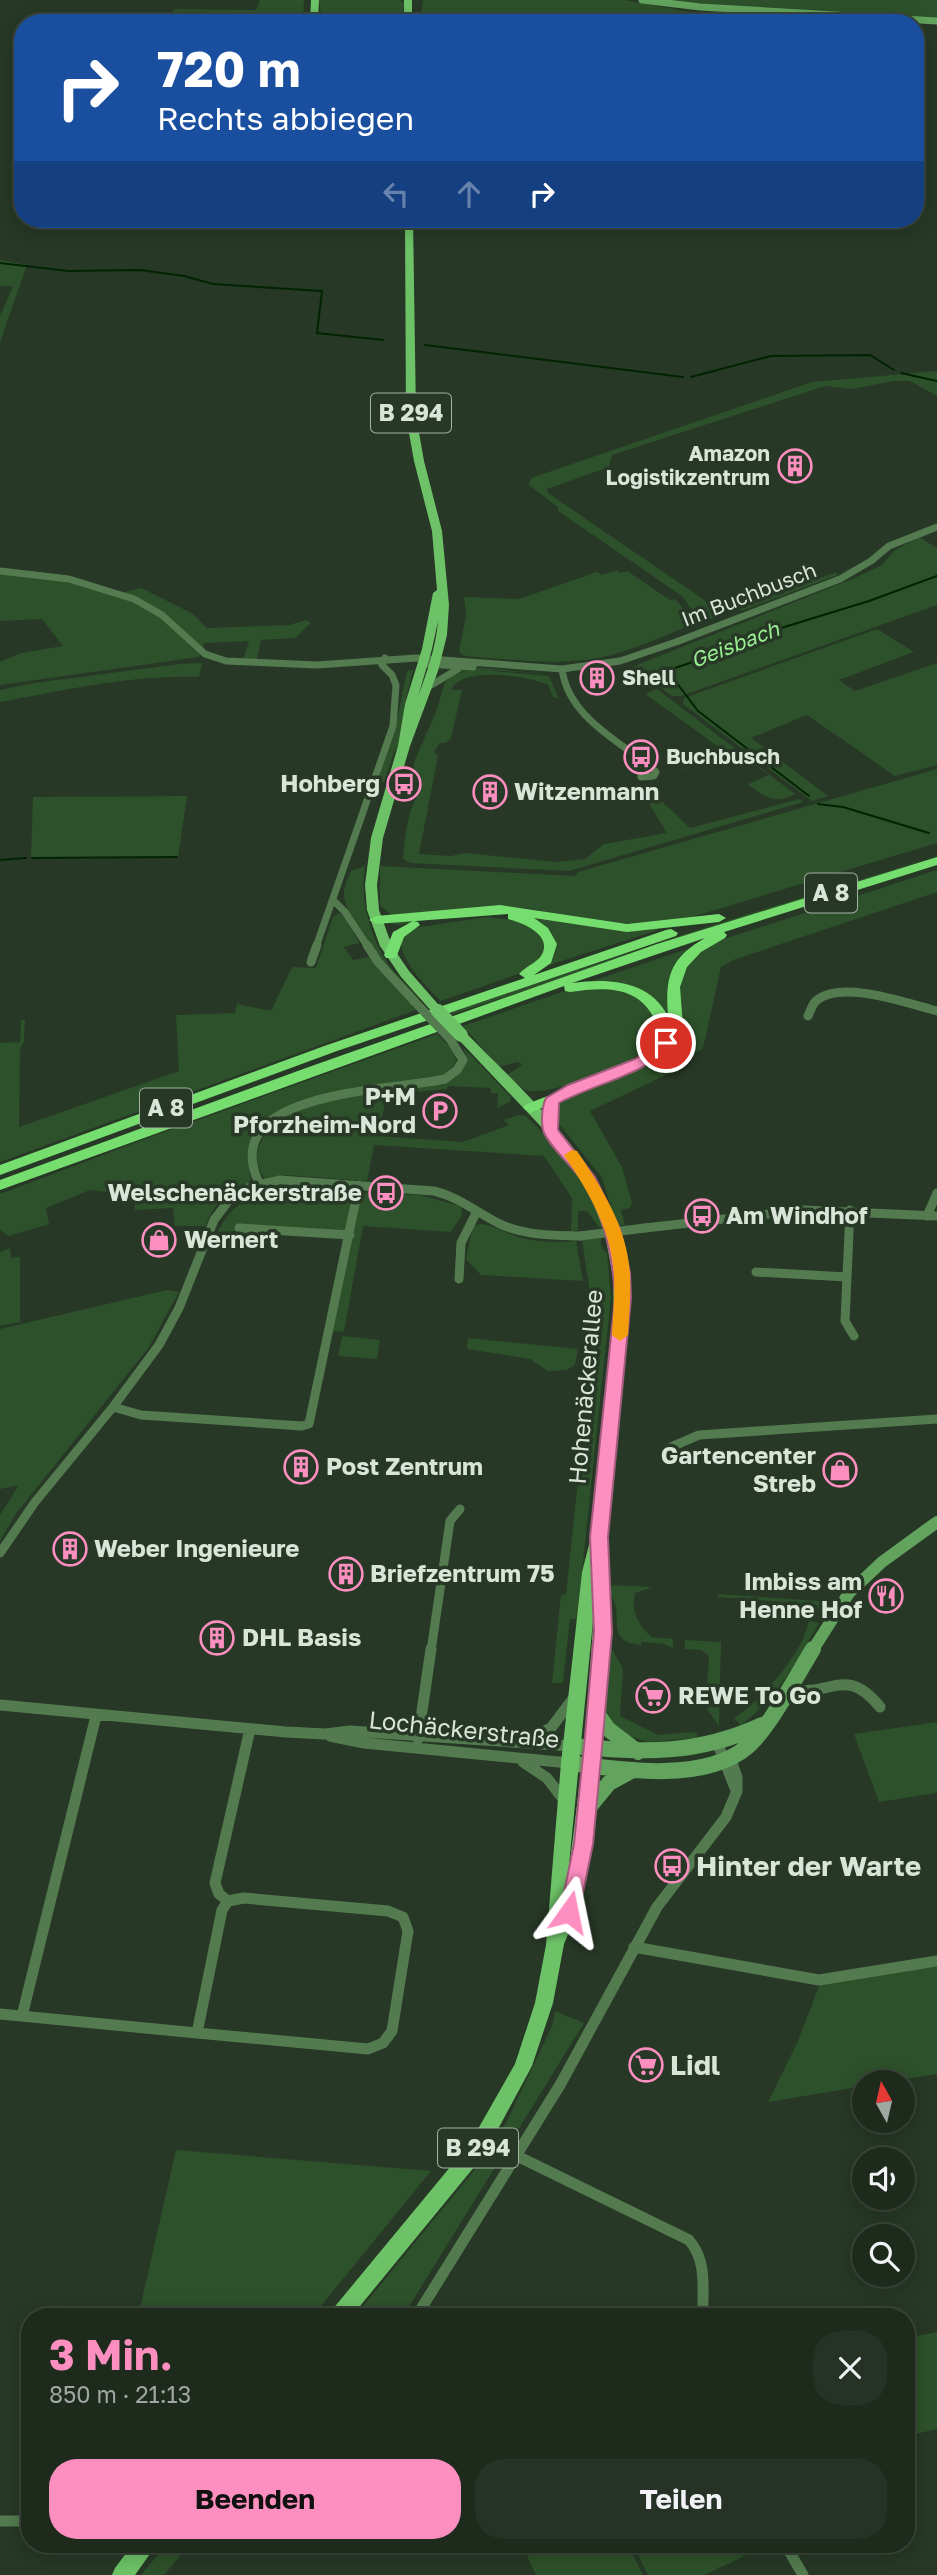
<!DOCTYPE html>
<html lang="de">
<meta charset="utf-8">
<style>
:root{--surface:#1d2a1c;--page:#253225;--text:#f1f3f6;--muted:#a0a7a3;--line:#3b463b;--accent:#fd8ec0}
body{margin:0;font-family:"Golos Text",sans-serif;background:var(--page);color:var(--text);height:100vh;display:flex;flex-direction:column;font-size:26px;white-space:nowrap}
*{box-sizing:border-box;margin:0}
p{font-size:23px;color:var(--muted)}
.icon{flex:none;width:38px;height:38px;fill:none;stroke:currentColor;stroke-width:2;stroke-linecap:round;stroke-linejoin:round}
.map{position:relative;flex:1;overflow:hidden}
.details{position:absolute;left:21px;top:2308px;width:894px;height:245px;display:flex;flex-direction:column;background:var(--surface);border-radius:28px;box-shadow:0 4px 18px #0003,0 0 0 2px var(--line)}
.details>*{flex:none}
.hud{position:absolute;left:14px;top:14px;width:910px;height:214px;border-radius:28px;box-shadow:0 4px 18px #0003,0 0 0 2px var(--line);background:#1a4fa0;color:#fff;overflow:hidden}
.needle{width:46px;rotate:352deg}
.buttons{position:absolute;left:852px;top:2070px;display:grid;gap:14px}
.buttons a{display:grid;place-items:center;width:63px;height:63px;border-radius:50%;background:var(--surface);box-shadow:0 4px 18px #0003,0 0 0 2px var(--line);font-size:35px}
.pin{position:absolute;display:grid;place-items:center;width:60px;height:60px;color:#fff;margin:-30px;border:4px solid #fff;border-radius:50%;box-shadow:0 2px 7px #0007}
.me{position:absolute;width:77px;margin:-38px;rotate:12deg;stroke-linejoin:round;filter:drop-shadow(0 0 5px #0008)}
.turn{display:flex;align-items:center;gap:24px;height:147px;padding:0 28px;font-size:32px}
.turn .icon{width:91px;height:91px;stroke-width:2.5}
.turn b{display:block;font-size:49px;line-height:60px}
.lanes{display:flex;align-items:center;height:66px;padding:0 28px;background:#0003;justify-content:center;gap:35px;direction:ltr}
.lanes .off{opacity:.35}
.round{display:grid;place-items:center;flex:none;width:74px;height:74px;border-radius:28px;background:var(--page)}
.overview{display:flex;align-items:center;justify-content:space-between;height:119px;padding:0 28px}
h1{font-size:42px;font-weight:700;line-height:52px;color:var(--accent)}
.cta{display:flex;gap:14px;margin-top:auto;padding:14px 28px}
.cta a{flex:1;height:80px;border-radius:28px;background:var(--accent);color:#111;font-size:28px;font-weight:700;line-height:80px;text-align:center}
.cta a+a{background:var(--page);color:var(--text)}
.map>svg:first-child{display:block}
.green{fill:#2d512a}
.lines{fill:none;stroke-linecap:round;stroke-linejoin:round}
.stream{stroke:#022302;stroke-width:2}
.street-far2{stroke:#537b4f;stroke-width:7}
.street-far1{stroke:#537b4f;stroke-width:9}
.street{stroke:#537b4f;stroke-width:11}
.secondary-far2{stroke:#62a35d;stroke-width:7}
.secondary-far1{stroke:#62a35d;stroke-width:12}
.secondary{stroke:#62a35d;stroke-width:16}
.primary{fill:#6dc267;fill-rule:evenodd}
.highway{fill:#76dd6f;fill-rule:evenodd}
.street-bridge{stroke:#537b4f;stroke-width:9}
.primary-bridge{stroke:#6dc267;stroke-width:14}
.route{fill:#fd8ec0;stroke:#a45c7d;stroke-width:2}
.slow{fill:#f59e0b}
.labels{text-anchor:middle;stroke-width:7;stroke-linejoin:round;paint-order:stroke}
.far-poi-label{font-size:21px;font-weight:bold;fill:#dae5d9;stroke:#273826;text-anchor:start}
.far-street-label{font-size:21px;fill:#dae5d9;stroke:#273826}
.far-water-label{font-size:21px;font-style:italic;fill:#99ed92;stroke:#273826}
.shield{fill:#273826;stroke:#a4b1a3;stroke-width:2}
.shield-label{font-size:23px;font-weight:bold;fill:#dae5d9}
.poi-label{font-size:24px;font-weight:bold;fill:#dae5d9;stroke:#273826;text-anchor:start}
.street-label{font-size:24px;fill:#dae5d9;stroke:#273826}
.near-poi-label{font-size:28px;font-weight:bold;fill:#dae5d9;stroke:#273826;text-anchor:start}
</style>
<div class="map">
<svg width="937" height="2575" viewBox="0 0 937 2575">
<rect width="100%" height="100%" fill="#273826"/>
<path class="green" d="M260,0H304L303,23H176L173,9L256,10Z
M319,0H399L404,3L402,23H317V16L353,13H321Z
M423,0H624L690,12L593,19L424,17L421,15Z
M659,0H937V19L745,8Z
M0,260L27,265L0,342V316L13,286H0Z
M937,371V396L910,381H894L851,389L825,386L612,455L609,467L547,489L548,493L719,610L721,616L706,621L694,613L682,596L558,511V507L529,485L531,478L812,382Z
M919,537L937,548V605L681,696H672L632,667L857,577L882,565L895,550Z
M617,570L621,573L627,571L670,600L675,599L696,623C665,635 633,651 599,658C555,666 509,659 465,656L459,652L466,615L464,597L519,599L597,572L602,575Z
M0,572L67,580L116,594L141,588L193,614L207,628L289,625L306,620L311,623L295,638L261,640L257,660H243L249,641L204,643L199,657L0,685V662L21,653L63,646L42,619L0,621Z
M834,573L840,574L744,610H734L720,601L724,596H767Z
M877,629L914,652L839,680L855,691L937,663V765L895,776L807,715L751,738L828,796L812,801L683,704L684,698Z
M202,663L199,677C134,674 65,690 0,702V690L34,683L180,664Z
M481,668L548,674L473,669L549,676L559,699L553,697L548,685C529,676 461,665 451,690H462L451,738L446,743H440L434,752L438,756L419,854L451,856L465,853L557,862L585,859L604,844L667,833L645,797L653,793L690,828L800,799L803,802L569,871L410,863L403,859C404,844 406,827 410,813C413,803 419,795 419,785L413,777L414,762L436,712L445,682L453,675L469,670L452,674L466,669Z
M413,670L404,707V725L398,749L395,750L384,782L377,784L396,725L407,671Z
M657,689L795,794C775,805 764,797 748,784L769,775L737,752L670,774L727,753L645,694Z
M937,769V843L692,917L643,925L583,920L533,909L503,906L391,915L380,905V866L575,876L578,872Z
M187,796L178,858L31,859L33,797Z
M937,856L453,1014L451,1012L716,924Z
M365,866C359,900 371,940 391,968C399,979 414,990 420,1001C398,980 343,922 344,892C344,885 349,877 351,871Z
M937,870V892L733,960L721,967L703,1048L670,1073L590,1111L622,1167L632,1203L630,1208L621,1210L625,1225L617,1226L602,1178L557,1121V1104L566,1097L645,1064L668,1050L679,1031L677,990L690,959L715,942Z
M491,912L657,929L658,930L546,966L554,954L555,945C550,939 545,928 539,923C514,903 429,919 398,925L389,923Z
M339,913L346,918L359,943L344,947L353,960L369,957L416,1010L0,1162V1043L20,1042L21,1020H25L24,1041L20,1049L19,1127L179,1071L176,1015L235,1013L237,1004L271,1011L292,967L316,968L333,917Z
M487,917L522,921L542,933L546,953L524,972L441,1001C428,988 399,961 401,939L413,928Z
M693,947L685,955L673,1023L652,998L589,982Z
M617,988L644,999L662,1034C650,1059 555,1095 529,1091C519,1089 514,1082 507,1075L522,1065L518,1062L499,1067L463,1026L568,990Z
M437,1034C451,1049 468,1059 443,1076C416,1080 389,1084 362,1088C307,1097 235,1107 251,1180C246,1187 238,1187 231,1192C219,1200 210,1212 206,1226H175L173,1208L135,1210L133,1195L90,1190L46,1208L49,1224L9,1236L0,1230V1194L145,1139Z
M464,1048L511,1097L510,1102L497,1108L498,1093H491V1088L448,1086L447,1089L396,1094L386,1100L378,1136L463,1142L509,1125L504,1120L519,1115L526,1116L564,1154L583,1180L607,1227H599L587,1211H578V1230L571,1232L572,1198L544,1156L374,1145L367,1181L286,1175L264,1178C256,1166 255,1155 261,1142C290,1084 378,1102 430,1085C442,1081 455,1069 466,1062Z
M308,1187L354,1191L346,1232L239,1226L225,1242L215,1240C223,1212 250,1191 280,1189C290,1188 299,1190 308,1187Z
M361,1193L419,1195L461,1206L462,1215L451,1232L363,1226L344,1332L333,1331Z
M480,1224C494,1225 505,1233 518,1237C537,1242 557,1243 576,1241L583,1281L481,1275L466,1259L473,1226Z
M601,1237V1246L607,1254L611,1297L577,1619H570L563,1683H552L561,1595L566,1594L593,1339L594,1320L582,1240Z
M10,1248L11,1258L20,1257V1322L0,1326V1252Z
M167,1290L179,1292L149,1347L15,1515L0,1541V1515L19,1485L0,1489V1329Z
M342,1336L380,1340L377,1359L338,1356Z
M468,1338L578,1349L575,1365L567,1370L548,1371L530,1359L467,1349Z
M608,1585L653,1587L635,1593C631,1612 638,1625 652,1637L673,1639V1648L664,1644L641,1642V1645C612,1642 618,1628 616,1607C614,1599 609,1593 608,1585Z
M718,1594L833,1602L825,1614L819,1613L817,1605L718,1597Z
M809,1621L819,1623C797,1661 777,1699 741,1725L734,1718C761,1701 803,1653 809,1621Z
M685,1640L721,1642L719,1726L707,1709L706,1703L709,1656L701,1650L685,1649Z
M609,1644L623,1669L620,1716L658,1735L694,1732L698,1734L696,1738L648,1742L626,1735L615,1729L602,1707Z
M937,1722V1793L879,1802L854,1734Z
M937,1965V2074L886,2082H864V2086L768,2102L797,2043L820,1984Z
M555,2011L584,2023L410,2305L401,2317H354L476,2168L507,2121L552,2026Z
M176,2150L431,2171L312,2317H138Z
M937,2332V2429L907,2436V2338Z
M166,2545H189L164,2575H141Z
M522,2545H628L643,2575H536Z
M633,2545H768L704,2575H648Z"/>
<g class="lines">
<path class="stream" d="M0,263L68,271L140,270L184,276L213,284L322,291L317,333L383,340
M425,345L683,377
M901,373L937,381
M691,377L771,356L870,355L894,370
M809,796L698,711L673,678L675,668L719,653L755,636L869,601L937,576
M818,804L843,807L929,833
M32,858L177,857
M0,860L26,858"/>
<path class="street-far2" d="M0,571L69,579L134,599L162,615L205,654L226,661L317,665L416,658L562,669L620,661L676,642L840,579L871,561L889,546L937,527
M428,664L473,667
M562,669C568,716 617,740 651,767L656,772L654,776L641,777L638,758
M428,687L458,669
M334,901L345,912L368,947
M316,947L393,726L396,685L392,675L382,665L385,658"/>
<path class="street-far1" d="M367,945L378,962L414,1001
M311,962L317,945
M808,1016C810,1012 812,1005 815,1002C839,978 909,1004 937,1011
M259,1183C215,1089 395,1091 445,1079L457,1070L463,1060L450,1039
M850,1210L845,1321L854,1336
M927,1216L937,1193
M239,1228L350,1235
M645,1228L804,1210L937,1216
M756,1272L847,1277
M459,1279L461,1243L477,1211
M113,1407L141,1415L302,1426L309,1424L359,1185
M671,1447L699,1435L937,1419
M0,1553L35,1502L113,1407L159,1345L179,1308L214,1220L233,1195L252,1186L280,1180L434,1191C459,1197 476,1212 498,1223C524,1236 552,1235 580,1236
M431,1651L450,1521L460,1509"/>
<path class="street" d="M789,1689C832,1698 845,1664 880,1707
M0,1705L286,1732L325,1734L350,1731L572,1746
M330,1736L364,1743L569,1763
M418,1739L431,1649
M524,1742L551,1728L572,1700
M717,1742L735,1788
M523,1762L547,1778L563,1799
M244,1898L388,1911L403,1917L408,1931L392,2031L383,2043L368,2049L197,2033L222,1910L228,1901Z
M228,1901L219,1894L215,1883L250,1729
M634,1947L819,1980L937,1961
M0,2014L197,2033
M22,2016L96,1716
M515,2155L689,2240C708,2262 702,2290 703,2317
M416,2317L560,2085L657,1907L726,1817L737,1791V1777L732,1763L725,1759
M0,2521H30
M785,2544L803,2575"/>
<path class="secondary-far2" d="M642,0L700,7L937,21"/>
<path class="secondary-far1" d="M812,1651L849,1593L882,1562L937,1522"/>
<path class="secondary" d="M596,1712L608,1729L638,1752
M572,1746C642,1753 697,1755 762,1725
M569,1763C620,1770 704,1783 747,1747C768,1730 797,1675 813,1649
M586,1811L609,1783L633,1770"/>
<path class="primary" d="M311,0H319L318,23H310Z
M404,0H412V23H404Z
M405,219H413L416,416L424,461L442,531L449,605L447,635L438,671L410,746L383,838L377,885L379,910L392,946L409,971L444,1011L438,1015L434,1014L401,977L380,946L367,910L365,885L371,838L398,746L405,704L422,649L433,593L437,590L432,531L414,461L406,416ZM438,621C436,647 427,672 418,697L432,649Z
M461,1031L465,1032C533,1101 621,1176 627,1279C630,1322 624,1364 620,1406C615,1451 615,1505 604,1548L608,1553L609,1613L607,1673L587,1866L574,1920L564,1944L553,2003L532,2066L484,2155L351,2317H329L332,2310L470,2143L515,2064L535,2003L546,1945L561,1763L582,1572L591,1537L614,1325L613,1277L605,1234L591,1197L572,1165L548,1134L457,1038L455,1035ZM594,1611L586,1733L567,1885Z
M133,2544H157L135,2575H112L115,2568Z"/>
<path class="highway" d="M937,857V865L724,932L727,935L725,938L701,952L687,967L680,987L683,1026L665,1052L635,1070L559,1101L556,1134L551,1136L544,1131V1107L530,1113L523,1108L525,1105C558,1091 641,1065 661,1038C649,988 615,985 570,992L565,991L564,986L0,1190V1180L306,1068L657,944ZM705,938C670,958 665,977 668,1016C649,980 609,978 572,983Z
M500,905L627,924L719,914L726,918L719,922L627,932L534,918L548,928L557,944L551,963L534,975L666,930L671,929L678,933L676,936L337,1051L0,1175V1165L327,1045L525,978L519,974C525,967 536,963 541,956C554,935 523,923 508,919V914L376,924L369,920L376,916Z
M413,921L418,922L420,925L404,937L396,958H386L384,955L393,932Z"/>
<path class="street-bridge" d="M414,1001L450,1039
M580,1236L645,1228"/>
<path class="primary-bridge" d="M438,1011L461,1035"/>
</g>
<path class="route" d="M666,1039L673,1043C649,1074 593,1084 559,1103L558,1130L595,1177L620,1229L630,1273L631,1298L608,1537L612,1632L603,1736L593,1844L579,1912L576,1918L569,1920L562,1918L560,1912L574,1844L585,1736L594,1632L590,1537L615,1298C613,1257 604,1213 580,1178C571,1165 547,1144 543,1130C541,1121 542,1106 546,1098L568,1085L635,1059Z"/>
<path class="slow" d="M572,1150L577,1151C602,1188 628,1229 630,1275C631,1295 629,1315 628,1335L620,1341L612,1335C613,1315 615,1295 614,1275C612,1231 588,1191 564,1155Z"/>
<defs>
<symbol id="building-ring" viewBox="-11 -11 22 22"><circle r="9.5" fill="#273826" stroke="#fd8ec0" stroke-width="1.5"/><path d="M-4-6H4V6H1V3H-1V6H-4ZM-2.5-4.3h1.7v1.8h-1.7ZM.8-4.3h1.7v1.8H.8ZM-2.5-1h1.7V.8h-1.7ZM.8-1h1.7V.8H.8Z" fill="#fd8ec0"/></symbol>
<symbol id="bus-ring" viewBox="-11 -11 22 22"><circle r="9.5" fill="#273826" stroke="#fd8ec0" stroke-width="1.5"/><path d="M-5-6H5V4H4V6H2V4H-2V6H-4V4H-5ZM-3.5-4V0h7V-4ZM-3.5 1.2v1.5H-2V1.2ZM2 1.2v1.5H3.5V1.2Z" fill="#fd8ec0"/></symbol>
<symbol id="parking-ring" viewBox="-11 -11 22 22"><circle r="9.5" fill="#273826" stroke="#fd8ec0" stroke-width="1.5"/><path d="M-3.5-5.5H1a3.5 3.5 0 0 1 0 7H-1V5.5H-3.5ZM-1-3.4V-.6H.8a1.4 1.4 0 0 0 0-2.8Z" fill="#fd8ec0"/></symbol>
<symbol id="shop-ring" viewBox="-11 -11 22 22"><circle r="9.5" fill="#273826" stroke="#fd8ec0" stroke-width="1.5"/><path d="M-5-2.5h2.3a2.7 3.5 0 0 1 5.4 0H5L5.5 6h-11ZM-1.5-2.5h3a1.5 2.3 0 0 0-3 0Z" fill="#fd8ec0"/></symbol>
<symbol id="restaurant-ring" viewBox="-11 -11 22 22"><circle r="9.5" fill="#273826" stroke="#fd8ec0" stroke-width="1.5"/><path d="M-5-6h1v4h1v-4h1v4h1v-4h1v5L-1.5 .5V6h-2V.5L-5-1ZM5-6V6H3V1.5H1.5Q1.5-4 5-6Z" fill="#fd8ec0"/></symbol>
<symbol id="supermarket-ring" viewBox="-11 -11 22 22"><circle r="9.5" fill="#273826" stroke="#fd8ec0" stroke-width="1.5"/><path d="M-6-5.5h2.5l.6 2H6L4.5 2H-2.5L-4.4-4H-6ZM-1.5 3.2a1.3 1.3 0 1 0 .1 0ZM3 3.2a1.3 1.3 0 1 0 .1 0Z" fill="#fd8ec0"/></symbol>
</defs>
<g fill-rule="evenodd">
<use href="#building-ring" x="776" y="447" width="38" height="38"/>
<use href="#building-ring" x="578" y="659" width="38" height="38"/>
<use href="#bus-ring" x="622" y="738" width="38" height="38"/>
<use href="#bus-ring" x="385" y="765" width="38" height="38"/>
<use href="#building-ring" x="471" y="773" width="38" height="38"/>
<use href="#parking-ring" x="421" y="1092" width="38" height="38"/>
<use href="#bus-ring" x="367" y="1174" width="38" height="38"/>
<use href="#bus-ring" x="683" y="1197" width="38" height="38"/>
<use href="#shop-ring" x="140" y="1221" width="38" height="38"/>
<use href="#building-ring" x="282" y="1448" width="38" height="38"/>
<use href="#shop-ring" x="821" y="1451" width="38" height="38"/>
<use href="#building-ring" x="51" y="1530" width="38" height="38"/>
<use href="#building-ring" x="327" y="1555" width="38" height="38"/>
<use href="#restaurant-ring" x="867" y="1577" width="38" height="38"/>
<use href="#building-ring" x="198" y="1619" width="38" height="38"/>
<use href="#supermarket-ring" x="634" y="1677" width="38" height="38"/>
<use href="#bus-ring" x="653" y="1847" width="38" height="38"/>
<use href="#supermarket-ring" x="627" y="2046" width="38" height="38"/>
</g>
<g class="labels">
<g class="far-poi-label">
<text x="770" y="461" text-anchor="end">Amazon<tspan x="770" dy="24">Logistikzentrum</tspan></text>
<text x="622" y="685">Shell</text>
<text x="666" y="764">Buchbusch</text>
</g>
<g class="far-street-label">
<text transform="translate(749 595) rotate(-21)" y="7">Im Buchbusch</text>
</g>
<g class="far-water-label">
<text transform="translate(735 645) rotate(-21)" y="7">Geisbach</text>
</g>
<g class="shield">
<rect x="371" y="393.5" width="80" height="39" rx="5"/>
<rect x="805" y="873.5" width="52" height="39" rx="5"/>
<rect x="140" y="1088.5" width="52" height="39" rx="5"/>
<rect x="438" y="2128.5" width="80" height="39" rx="5"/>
</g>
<g class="shield-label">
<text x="411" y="421">B 294</text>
<text x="831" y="901">A 8</text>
<text x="166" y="1116">A 8</text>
<text x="478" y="2156">B 294</text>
</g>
<g class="poi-label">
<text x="380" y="792" text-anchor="end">Hohberg</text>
<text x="514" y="800">Witzenmann</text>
<text x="416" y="1105" text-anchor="end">P+M<tspan x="416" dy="28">Pforzheim-Nord</tspan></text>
<text x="362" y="1201" text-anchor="end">Welschenäckerstraße</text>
<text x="726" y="1224">Am Windhof</text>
<text x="184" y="1248">Wernert</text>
<text x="816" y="1464" text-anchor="end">Gartencenter<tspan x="816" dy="28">Streb</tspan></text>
<text x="326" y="1475">Post Zentrum</text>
<text x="94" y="1557">Weber Ingenieure</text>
<text x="370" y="1582">Briefzentrum 75</text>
<text x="862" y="1590" text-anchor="end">Imbiss am<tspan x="862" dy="28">Henne Hof</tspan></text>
<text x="242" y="1646">DHL Basis</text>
<text x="678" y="1704">REWE To Go</text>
</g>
<g class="street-label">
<text transform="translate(586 1387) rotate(-85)" y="8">Hohenäckerallee</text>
<text transform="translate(464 1730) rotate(6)" y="8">Lochäckerstraße</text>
</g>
<g class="near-poi-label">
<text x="696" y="1876">Hinter der Warte</text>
<text x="670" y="2075">Lidl</text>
</g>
</g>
</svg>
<div class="buttons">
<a><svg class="needle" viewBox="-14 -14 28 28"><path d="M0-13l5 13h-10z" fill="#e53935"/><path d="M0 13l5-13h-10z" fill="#a0a7a3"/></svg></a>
<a><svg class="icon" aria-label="sound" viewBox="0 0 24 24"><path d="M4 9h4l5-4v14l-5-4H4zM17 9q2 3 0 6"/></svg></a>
<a><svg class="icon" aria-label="search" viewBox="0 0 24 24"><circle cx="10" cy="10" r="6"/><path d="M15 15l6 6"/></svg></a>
</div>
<div class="pin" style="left:666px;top:1043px;background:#d93025"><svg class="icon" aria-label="arrive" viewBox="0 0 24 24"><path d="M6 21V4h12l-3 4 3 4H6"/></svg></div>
<svg class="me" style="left:569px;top:1912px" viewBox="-20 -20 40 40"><path d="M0-17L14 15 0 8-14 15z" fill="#fd8ec0" stroke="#fff" stroke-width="4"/></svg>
<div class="hud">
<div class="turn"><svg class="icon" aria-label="right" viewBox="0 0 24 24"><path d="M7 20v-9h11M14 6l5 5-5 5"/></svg><div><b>720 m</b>Rechts abbiegen</div></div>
<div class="lanes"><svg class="icon off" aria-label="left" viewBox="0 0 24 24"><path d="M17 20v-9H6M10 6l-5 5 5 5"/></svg><svg class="icon off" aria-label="ahead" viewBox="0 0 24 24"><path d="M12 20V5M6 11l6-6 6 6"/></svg><svg class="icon" aria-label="right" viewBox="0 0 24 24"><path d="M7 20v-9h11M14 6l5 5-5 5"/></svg></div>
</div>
<section class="details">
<div class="overview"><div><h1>3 Min.</h1><p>850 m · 21:13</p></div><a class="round"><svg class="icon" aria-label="close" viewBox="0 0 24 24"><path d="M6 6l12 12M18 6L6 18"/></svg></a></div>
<div class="cta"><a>Beenden</a><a>Teilen</a></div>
</section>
</div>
